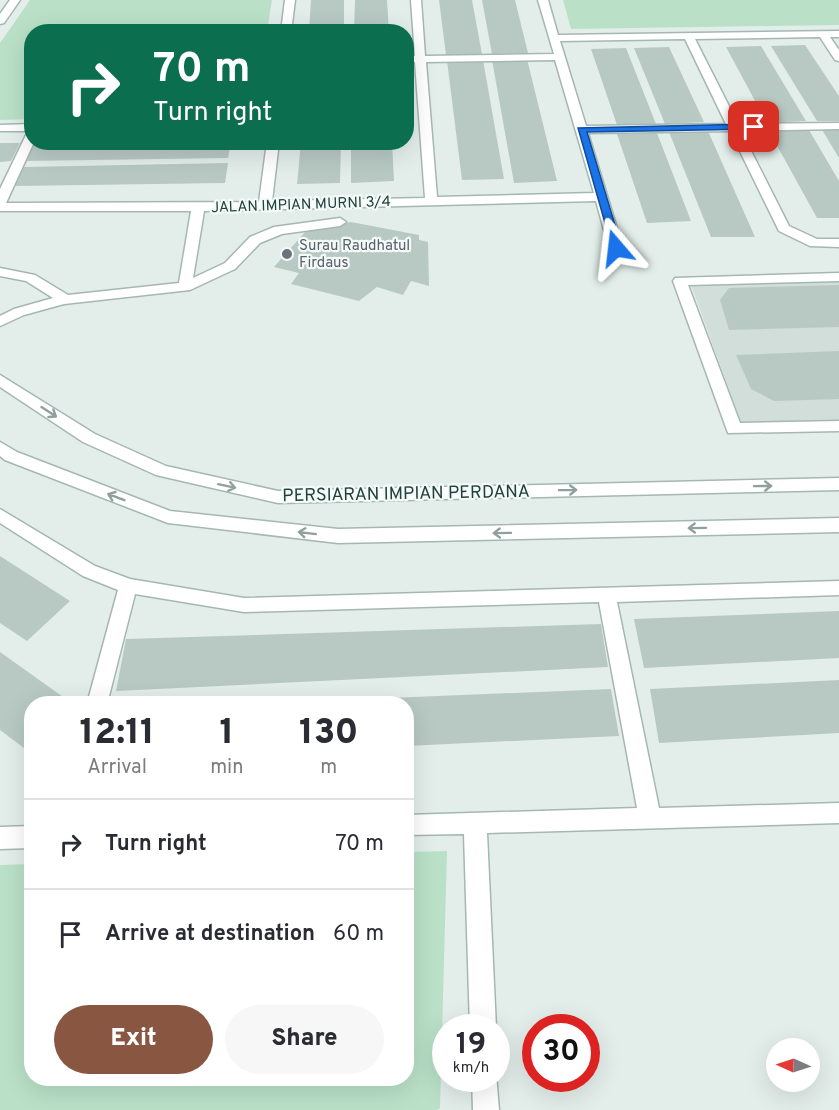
<!DOCTYPE html>
<style>
:root{--surface:#fff;--page:#f7f7f7;--text:#2b2b33;--muted:#7c7c81;--line:#e1e1e2;--accent:#895741}
body{margin:0;font-family:Overpass,sans-serif;background:var(--page);color:var(--text);height:100vh;display:flex;flex-direction:column;font-size:22px;white-space:nowrap}
*{box-sizing:border-box;margin:0}
p{font-size:20px;color:var(--muted)}
.icon{flex:none;width:33px;height:33px;fill:none;stroke:currentColor;stroke-width:2;stroke-linecap:round;stroke-linejoin:round}
.map{position:relative;flex:1;overflow:hidden}
.sheet{position:absolute;left:24px;top:696px;width:390px;height:390px;display:flex;flex-direction:column;background:var(--surface);border-radius:24px;box-shadow:0 6px 24px #0002}
.sheet>*{flex:none}
.hud{position:absolute;left:24px;top:24px;width:390px;height:126px;border-radius:24px;box-shadow:0 6px 24px #0002;background:#0b6e4f;color:#fff;overflow:hidden}
.needle{width:39px;rotate:273deg}
.fabs{position:absolute;left:766px;top:1038px;display:grid;gap:12px}
.fabs a{display:grid;place-items:center;width:54px;height:54px;border-radius:50%;background:var(--surface);box-shadow:0 6px 24px #0002;font-size:30px}
.speed{position:absolute;left:432px;top:1014px;display:flex;gap:12px;font-size:30px;font-weight:700;text-align:center}
.speed>*{display:grid;place-content:center;width:78px;height:78px;border-radius:50%;background:var(--surface);box-shadow:0 6px 24px #0002;line-height:1}
.speed small{font-size:15px;font-weight:400}
.speed .limit{border:9px solid #d22;background:#fff;color:#111}
.pin{position:absolute;display:grid;place-items:center;width:51px;height:51px;color:#fff;margin:-26px;border-radius:12px;box-shadow:0 3px 9px #0006}
.me{position:absolute;width:66px;margin:-33px;rotate:343deg;stroke-linejoin:round;filter:drop-shadow(0 0 4px #0008)}
.turn{display:flex;align-items:center;gap:21px;height:126px;padding:0 30px;font-size:27px}
.turn .icon{width:78px;height:78px;stroke-width:2.5}
.turn b{display:block;font-size:42px;line-height:51px}
.eta{display:flex;justify-content:space-evenly;align-items:center;height:102px;text-align:center}
.eta b{font-size:36px;font-weight:800;line-height:42px}
.action{display:flex;gap:12px;margin-top:auto;padding:12px 30px}
.action a{flex:1;height:69px;border-radius:36px;background:var(--accent);color:#fff;font-size:24px;font-weight:800;line-height:69px;text-align:center}
.action a+a{background:var(--page);color:var(--text)}
ul{padding:0;list-style:none}
li{display:flex;align-items:center;gap:18px;height:90px;padding:0 30px;border-top:2px solid var(--line)}
li div{flex:1}
li b{display:block;font-size:22px}
li em{font-style:normal}
.map>svg:first-child{display:block}
.built{fill:#d1ded9}
.green{fill:#bae1c8}
.building{fill:#b8c9c3}
.lines{fill:none;stroke-linecap:round;stroke-linejoin:round}
.minor-casing{stroke:#a5b7b2;stroke-width:3}
.minor{fill:#fff;fill-rule:evenodd}
.oneway{stroke:#90a09d}
.route{fill:#1a73e8;stroke:#114b97;stroke-width:1.5}
.worship-dot{fill:#6b7280;stroke:#f4faf7;stroke-width:2}
.labels{text-anchor:middle;stroke-width:4.5;stroke-linejoin:round;paint-order:stroke}
.far-street-label{font-size:15px;fill:#21413b;stroke:#f4faf7}
.far-worship-label{font-size:15px;fill:#5b616d;stroke:#f4faf7;text-anchor:start}
.street-label{font-size:18px;fill:#21413b;stroke:#f4faf7}
</style>
<div class="map">
<svg width="839" height="1110" viewBox="0 0 839 1110">
<rect width="100%" height="100%" fill="#e3eeea"/>
<path class="built" d="M839,281V421L741,422L691,285Z"/>
<path class="green" d="M30,0H272L267,31L32,32L31,119L0,120V43Z
M563,0H839V25L571,29Z
M447,851L440,1108L437,1110H0V865L31,864L32,1078H406L407,852Z"/>
<path class="building" d="M311,0H344V32H309Z
M355,0H387L389,32H354Z
M439,0H472L482,54L446,55Z
M482,0H515L528,53L492,54Z
M805,45L839,96V121H817L771,46Z
M761,46L806,121L767,123L726,47Z
M669,47L704,122L665,124L634,48Z
M626,48L656,124L617,125L591,49Z
M527,59L557,181L514,183L492,60Z
M483,60L504,179L462,180L447,61Z
M839,127V158L821,128Z
M809,130L839,181V218H817L769,131Z
M708,131L755,237H711L669,132Z
M657,133L691,221L647,223L617,134Z
M231,142L228,158L25,161L33,143Z
M301,142H341L340,183L297,184Z
M351,142H392L394,181L351,183Z
M0,143H20L11,161L0,162Z
M228,163L225,183L15,186L24,167Z
M351,222L419,235V240L428,242L429,286L411,281L403,295L377,287L359,301L291,284L299,273L274,267L306,231Z
M839,285V327L729,330L720,300L729,288Z
M839,351V399L774,401L751,389L736,355Z
M0,556L70,601L27,641L0,623Z
M839,611V658L644,668L634,619Z
M601,624L608,667L116,691L126,639Z
M0,652L73,704H32V747L28,751L0,730Z
M839,680V733L659,743L650,689Z
M611,689L619,736L406,746V704H292V702Z"/>
<g class="lines">
<defs>
<path id="minor" d="M10,0H20L4,23L0,24V14Z
M285,0H295L291,32H281Z
M411,0H421L425,56L554,54L538,0H548L558,35L839,31V37H830L839,50V61L835,60L820,37L695,39L738,124L839,123V129L741,131L789,226L817,239H839V247L810,246L779,231L730,131L588,133L623,248L621,251H611L609,248L596,201L204,211L193,278L225,263L250,237L274,227L340,218L346,222L340,226L282,234L260,243L235,269L190,290L64,304L24,315L0,326V316L14,309L53,298L26,281L0,276V268L35,275L68,295L179,283L191,211H0V189L28,131H0V125L32,124V142H34L6,203L259,202L267,142H279L272,201L425,198L415,62H406V56H415ZM685,39L726,124L586,126L560,41ZM555,60L594,193L437,197L426,62Z
M839,273V281L688,285L740,423L839,421V431L728,433L673,281L675,278Z
M0,375L95,434L166,466L278,491L839,478V490L278,503L156,475L83,442L0,387Z
M0,442L17,452L170,511L338,529L839,518V532L338,543L168,523L5,460L0,456Z
M0,509L95,566L130,579L244,598L839,581V595L617,602L659,808L839,803V823L487,833L496,1028H470L464,834L406,835V815L637,808L599,602L244,612L135,594L107,704H87L118,590L83,576L0,523Z
M32,826V848L0,849V827Z
M496,1074L499,1110H473L472,1078H496Z"/>
</defs>
<use href="#minor" class="minor-casing"/>
<use href="#minor" class="minor"/>
</g>
<defs><path id="oneway-shaft" d="M-6 0H5M1.5-3L5.5 0L1.5 3" fill="none" stroke-width="1.6" stroke-linecap="round" stroke-linejoin="round" transform="scale(1.5)"/></defs>
<g class="oneway">
<use href="#oneway-shaft" transform="translate(49 412) rotate(33)"/>
<use href="#oneway-shaft" transform="translate(227 486) rotate(12)"/>
<use href="#oneway-shaft" transform="translate(763 486) rotate(-1)"/>
<use href="#oneway-shaft" transform="translate(568 490) rotate(-1)"/>
<use href="#oneway-shaft" transform="translate(116 497) rotate(-159)"/>
<use href="#oneway-shaft" transform="translate(697 528) rotate(179)"/>
<use href="#oneway-shaft" transform="translate(307 533) rotate(-173)"/>
<use href="#oneway-shaft" transform="translate(502 533) rotate(179)"/>
</g>
<path class="route" d="M754,124L759,127L758,129L587,132L622,248L613,251L578,128Z"/>
<circle class="worship-dot" cx="287" cy="254" r="6"/>
<g class="labels">
<g class="far-street-label">
<text transform="translate(301 204) rotate(-2)" y="5">JALAN IMPIAN MURNI 3/4</text>
</g>
<g class="far-worship-label">
<text x="299" y="250">Surau Raudhatul<tspan x="299" dy="17">Firdaus</tspan></text>
</g>
<g class="street-label">
<text transform="translate(406 493) rotate(-1)" y="6">PERSIARAN IMPIAN PERDANA</text>
</g>
</g>
</svg>
<div class="fabs">
<a><svg class="needle" viewBox="-14 -14 28 28"><path d="M0-13l5 13h-10z" fill="#e53935"/><path d="M0 13l5-13h-10z" fill="#7c7c81"/></svg></a>
</div>
<div class="speed"><div>19<small>km/h</small></div><div class="limit">30</div></div>
<div class="pin" style="left:754px;top:127px;background:#d93025"><svg class="icon" aria-label="arrive" viewBox="0 0 24 24"><path d="M6 21V4h12l-3 4 3 4H6"/></svg></div>
<svg class="me" style="left:616px;top:248px" viewBox="-20 -20 40 40"><path d="M0-17L14 15 0 8-14 15z" fill="#1a73e8" stroke="#fff" stroke-width="4"/></svg>
<div class="hud">
<div class="turn"><svg class="icon" aria-label="right" viewBox="0 0 24 24"><path d="M7 20v-9h11M14 6l5 5-5 5"/></svg><div><b>70 m</b>Turn right</div></div>
</div>
<section class="sheet">
<div class="eta">
<div><b>12:11</b><p>Arrival</p></div>
<div><b>1</b><p>min</p></div>
<div><b>130</b><p>m</p></div>
</div>
<ul>
<li><svg class="icon" aria-label="right" viewBox="0 0 24 24"><path d="M7 20v-9h11M14 6l5 5-5 5"/></svg><div><b>Turn right</b></div><em>70 m</em></li>
<li><svg class="icon" aria-label="arrive" viewBox="0 0 24 24"><path d="M6 21V4h12l-3 4 3 4H6"/></svg><div><b>Arrive at destination</b></div><em>60 m</em></li>
</ul>
<div class="action"><a>Exit</a><a>Share</a></div>
</section>
</div>
